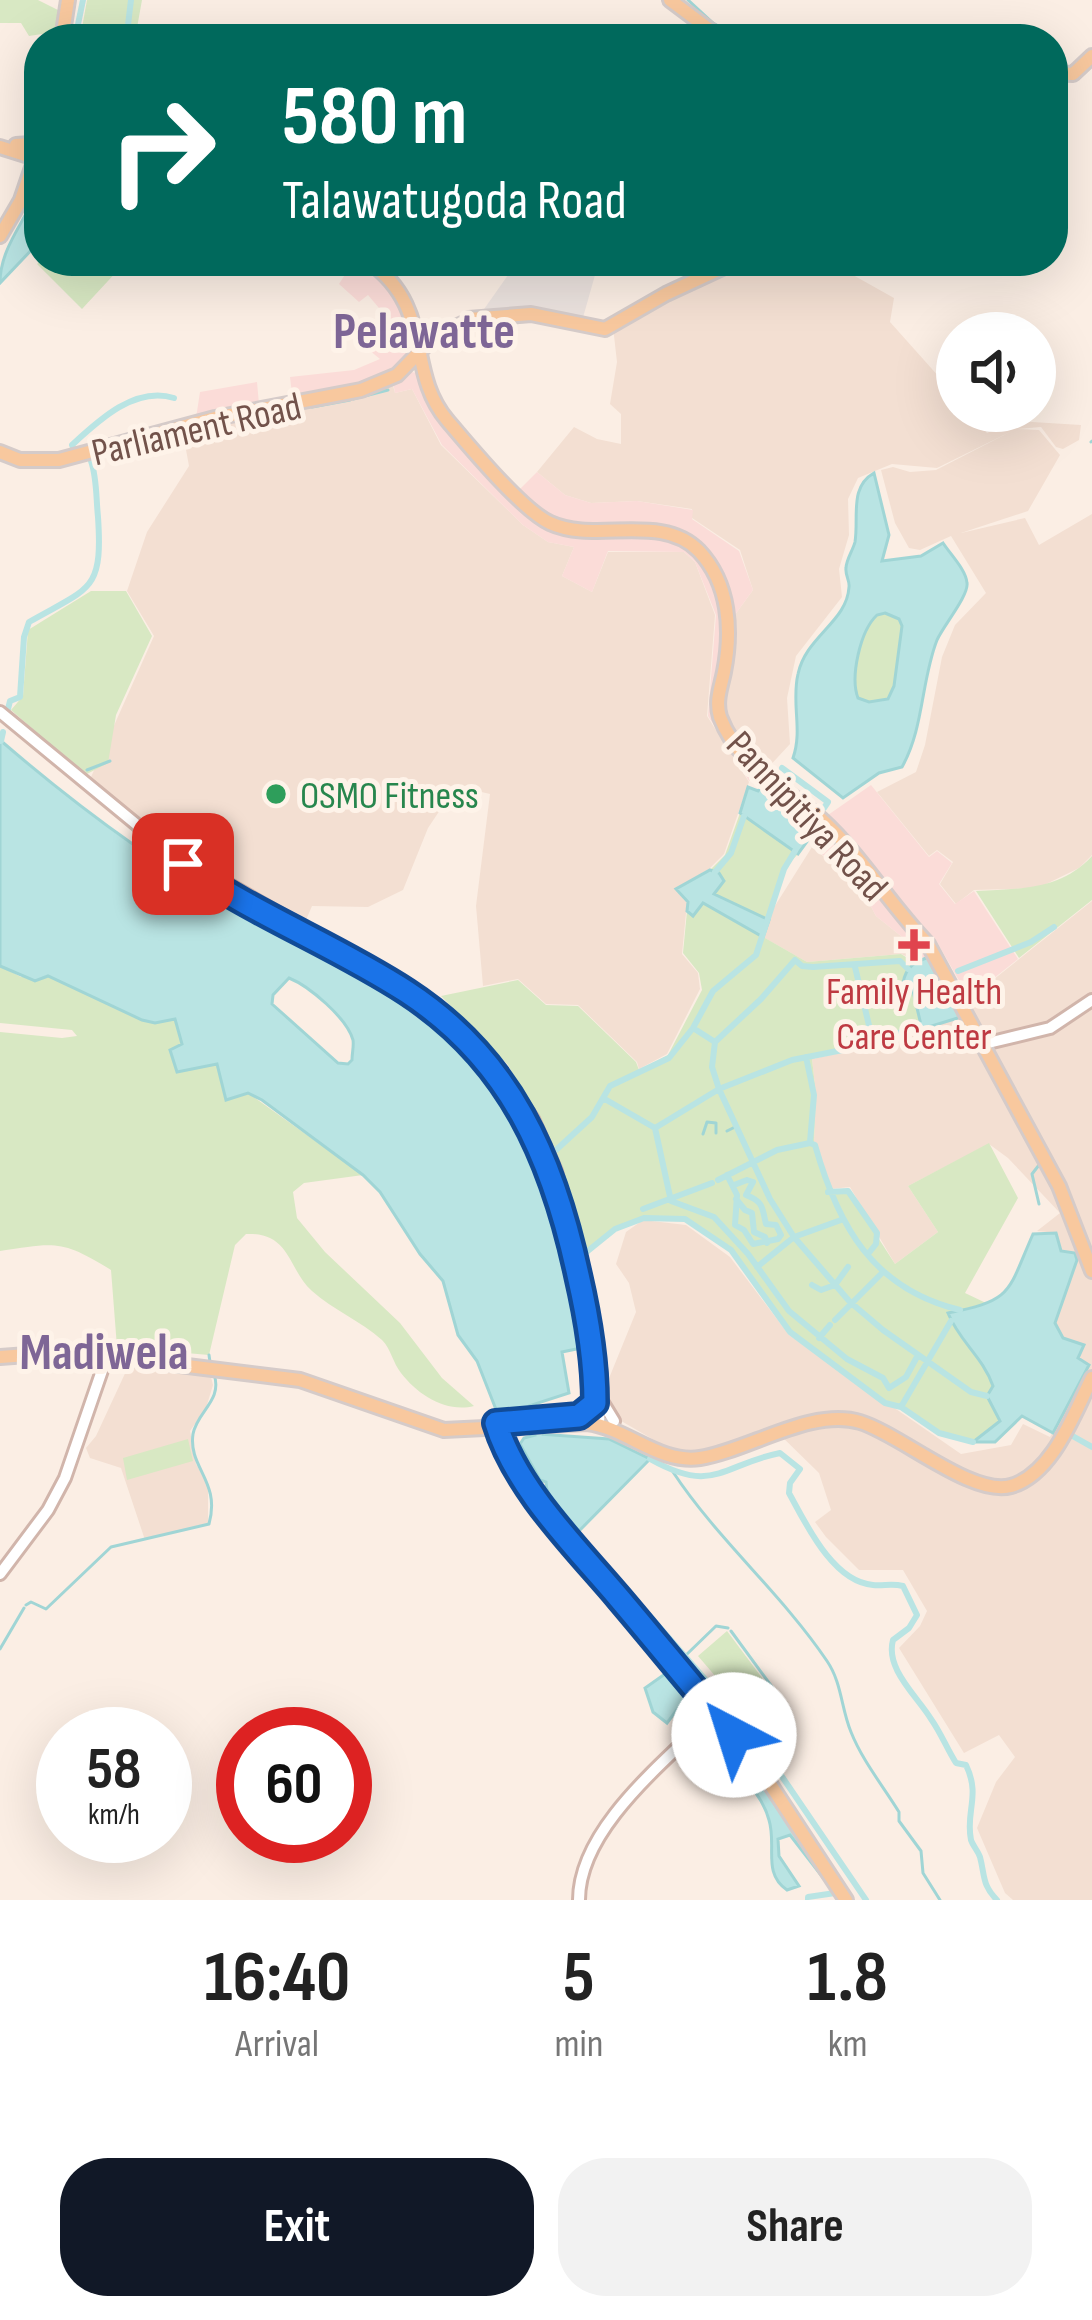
<!DOCTYPE html>
<style>
:root{--surface:#fff;--page:#f2f2f2;--text:#222;--muted:#767676;--accent:#111827}
body{margin:0;font-family:"Sofia Sans Condensed",sans-serif;background:var(--page);color:var(--text);height:100vh;display:flex;flex-direction:column;font-size:45px;white-space:nowrap}
*{box-sizing:border-box;margin:0}
p{font-size:39px;color:var(--muted)}
.icon{flex:none;width:66px;height:66px;fill:none;stroke:currentColor;stroke-width:2;stroke-linecap:round;stroke-linejoin:round}
.map{position:relative;height:1900px;overflow:hidden}
.side{display:flex;flex-direction:column;background:var(--surface);flex:1}
.side>*{flex:none}
.top-card{position:absolute;left:24px;top:24px;width:1044px;height:252px;border-radius:48px;box-shadow:0 12px 48px #0002;background:#00695c;color:#fff;overflow:hidden}
.tools{position:absolute;left:936px;top:312px;display:grid;gap:24px}
.tools a{display:grid;place-items:center;width:120px;height:120px;border-radius:50%;background:var(--surface);box-shadow:0 12px 48px #0002;font-size:60px}
.speed{position:absolute;left:36px;top:1707px;display:flex;gap:24px;font-size:60px;font-weight:700;text-align:center}
.speed>*{display:grid;place-content:center;width:156px;height:156px;border-radius:50%;background:var(--surface);box-shadow:0 12px 48px #0002;line-height:1}
.speed small{font-size:30px;font-weight:400}
.speed .limit{border:18px solid #d22;background:#fff;color:#111}
.pin{position:absolute;display:grid;place-items:center;width:102px;height:102px;color:#fff;margin:-51px;border-radius:24px;box-shadow:0 6px 18px #0006}
.me{position:absolute;width:132px;margin:-66px;rotate:320deg;stroke-linejoin:round;filter:drop-shadow(0 0 9px #0008)}
.turn{display:flex;align-items:center;gap:42px;height:252px;padding:0 60px;font-size:54px}
.turn .icon{width:156px;height:156px;stroke-width:2.5}
.turn b{display:block;font-size:84px;line-height:102px}
.eta{display:flex;justify-content:space-evenly;align-items:center;height:204px;text-align:center}
.eta b{font-size:72px;font-weight:700;line-height:84px}
.action{display:flex;gap:24px;margin-top:auto;padding:24px 60px}
.action a{flex:1;height:138px;border-radius:48px;background:var(--accent);color:#fff;font-size:48px;font-weight:700;line-height:138px;text-align:center}
.action a+a{background:var(--page);color:var(--text)}
.map>svg:first-child{display:block}
.residential{fill:#f3dfd2}
.commercial{fill:#fbdcd8}
.industrial{fill:#ebe2de}
.green{fill:#d8e8c3}
.water{fill:#b9e4e3;stroke:#a0d5d5;stroke-width:3;fill-rule:evenodd}
.lines{fill:none;stroke-linecap:round;stroke-linejoin:round}
.stream{stroke:#a0d5d5;stroke-width:3}
.canal{stroke:#b9e4e3;stroke-width:6}
.secondary-casing{stroke:#d1b5ab;stroke-width:16}
.primary-casing{stroke:#d5cbc9;stroke-width:18}
.secondary{stroke:#fff;stroke-width:10}
.primary{stroke:#f8c89e;stroke-width:12}
.route-casing{stroke:#114b97;stroke-width:30}
.route{stroke:#1a73e8;stroke-width:21}
.leisure-dot{fill:#2e9e5b;stroke:#fef3e9;stroke-width:4.5}
.health-dot{fill:#e0444e;stroke:#fef3e9;stroke-width:4.5}
.labels{text-anchor:middle;stroke-width:10;stroke-linejoin:round;paint-order:stroke}
.street-label{font-size:39px;fill:#72524a;stroke:#fef3e9}
.leisure-label{font-size:39px;fill:#27864d;stroke:#fef3e9;text-anchor:start}
.health-label{font-size:39px;fill:#be3a42;stroke:#fef3e9}
.district-label{font-size:51px;font-weight:bold;fill:#7e6696;stroke:#fef3e9}
</style>
<div class="map">
<svg width="1092" height="1900" viewBox="0 0 1092 1900">
<rect width="100%" height="100%" fill="#fbeee4"/>
<path class="residential" d="M738,261H836L844,270L894,298L890,322L957,397V411H969L987,433L1014,421L1081,425L1079,440L1063,449L1056,447L1041,427L1017,429L1039,430L1060,455L1028,511L961,533L1025,518L1039,545L1092,514V855L1079,868L1038,888L974,890L956,904L940,884L953,862L937,850L929,856L877,792L916,772L925,745L942,657L955,625L986,593L951,536L920,550L909,548L895,523L881,470L893,467L910,472L936,470L1012,431L937,468L892,464L858,478L848,499L849,535L839,569L842,597L796,656L787,698L790,744L765,771L749,755L723,709L734,642V616L753,590L740,550L692,518V509L637,501L591,503L565,495L537,472L574,427L597,439L621,444V414L610,404L617,362L613,327Z
M391,378L395,393L412,389L441,445L523,525L548,542L574,547L562,576L592,592L608,552H684L695,562L715,615L707,716L749,782L724,854L709,869L675,889L687,903L682,954L698,973L700,989L667,1054L639,1069L637,1062L578,1005L546,1004L518,979L483,986L476,906L490,794L456,786L428,828L403,890L368,907L312,906L303,927L172,850L87,786L154,636L127,591L147,532L189,466L182,428Z
M812,847L839,869L872,887L866,897L876,916L906,940L918,961L901,954L807,962L763,937L773,909Z
M1092,901V1900H1013L1005,1893L977,1828L996,1782L1015,1757L999,1735L964,1753L899,1648L920,1626L927,1611L903,1570H859L826,1537L815,1522L831,1510L819,1473L775,1430L695,1454L668,1448L616,1418L603,1393L636,1312L629,1283L616,1264L626,1232L643,1220L686,1225L730,1257L789,1335L961,1454L1011,1445L1023,1424L1050,1437L1088,1365L1077,1358L1054,1323L1068,1282L1056,1233L1037,1231L1060,1213L1008,1158L989,1144L908,1186L938,1232L895,1264L850,1187L830,1189L814,1141L816,1094L812,1059L863,1048L963,1017L959,1007Z
M128,1367L211,1377L213,1385L206,1408L190,1431L196,1464L208,1485V1523L145,1540L121,1468L90,1458L86,1448L96,1436Z"/>
<path class="commercial" d="M348,261H366L396,288L419,346L389,377L293,402L290,377L354,370L380,359L369,350L381,331L379,308L368,295L359,302L339,284L352,264Z
M411,372L423,374L435,403L544,521L666,534L697,550L726,606L717,710L761,775L749,781L708,716L716,615L695,562L684,552L608,551L592,592L562,576L574,547L548,542L523,525L442,445L412,389L395,393L392,377Z
M257,382L259,404L196,418L200,392Z
M537,472L565,495L591,503L637,501L693,510L692,519L739,551L753,590L734,616L721,577L691,538L676,530L556,520L519,490Z
M871,785L929,857L937,851L952,863L939,884L955,904L974,891L1018,959L969,998L937,942L828,815Z
M825,827L932,955L918,960L906,940L876,916L866,897L872,887L839,868L812,846Z"/>
<path class="industrial" d="M518,261H599L582,321L484,316L482,312Z"/>
<path class="green" d="M0,0H38L58,10L55,32L29,36L21,23H0Z
M87,0H142L135,39H80Z
M40,261H120V268L82,309L37,264Z
M91,591H126L152,636L116,715L108,763L85,775L11,710L23,696L28,630Z
M885,613L899,619L902,626L894,686L888,699L869,702L859,698C850,677 860,631 877,615Z
M740,813L798,854L784,869L769,920L713,894L719,873L710,870L725,855Z
M1092,856V900L1019,958L976,891C1019,889 1061,890 1092,856Z
M702,902L807,962L901,954L914,962L905,973L912,986L922,1029L812,1059L816,1094L814,1141L830,1189L848,1191L895,1264L938,1232L908,1186L989,1143L1018,1198L965,1293L986,1303L949,1313C958,1341 983,1358 993,1386L987,1396L1001,1422L973,1442C938,1437 918,1412 885,1403L790,1332L731,1250L685,1219L643,1217L614,1228L585,1251L556,1151L508,1065L441,996L518,980L546,1005L578,1006L636,1062L639,1070L668,1055L702,990L699,973L683,953L687,911L693,915Z
M0,966L21,977L47,976L142,1020L155,1023L175,1019L182,1044L180,1048L217,1064L248,1093L363,1175L304,1183L293,1192L297,1218L325,1252L400,1323L442,1378L474,1406C446,1413 418,1395 401,1373C393,1363 391,1349 382,1340C361,1321 333,1310 312,1291C288,1270 291,1232 246,1234L235,1245L209,1355L117,1347L111,1270C61,1239 55,1243 0,1251V1032L62,1038L77,1036L72,1030L0,1023Z
M188,1439L193,1461L127,1480L123,1458Z
M727,1631L783,1706V1712L759,1727L698,1656Z"/>
<path class="water" d="M39,187V242L0,283C0,247 26,221 39,187Z
M874,473L889,535L882,561L921,556L943,543C951,555 966,570 967,583C969,595 944,625 937,640C921,681 924,728 902,767L879,773L843,798L793,758C803,730 791,703 798,674C806,636 847,622 849,587C850,581 845,575 846,568C846,560 853,550 855,542C859,517 849,487 874,473ZM885,613L899,619L902,626L894,686L888,699L869,702L858,698C850,677 860,631 877,615Z
M0,740C73,803 153,863 237,910C344,970 453,1008 518,1121C557,1189 569,1271 581,1348L562,1352L569,1393L504,1414L497,1412L477,1361L458,1335L443,1281L420,1254L380,1192L363,1175L262,1100L248,1093L226,1100L217,1064L177,1072L170,1050L182,1044L175,1019L155,1023L142,1020L48,976L35,981L0,966ZM289,978C309,986 347,1018 353,1040C354,1046 352,1053 352,1060L348,1064L338,1063L272,1004L273,995Z
M767,780L822,821L798,854L740,813L748,787L758,791Z
M710,870L719,873L724,881L714,894L769,920L763,937L703,903L693,916L687,911L688,902L676,889Z
M932,956L964,1016L922,1029L912,987H905L903,983C906,965 917,961 932,956Z
M1056,1233L1061,1251L1075,1253L1077,1260L1055,1323L1063,1338L1084,1345L1078,1358L1089,1365L1053,1433L1022,1416L995,1442H973L1000,1421L987,1396L993,1386C983,1357 959,1341 948,1313C1014,1300 1007,1293 1033,1234Z
M539,1434L609,1439L650,1459L577,1533C566,1518 546,1501 546,1482L540,1480L520,1444L524,1438Z
M672,1669L691,1691L667,1723L653,1712L645,1688Z
M714,1726L721,1727L760,1777L828,1878L824,1879L790,1835L778,1839L779,1856L799,1886L787,1890C762,1873 777,1846 769,1820C764,1801 751,1785 737,1772L717,1770L696,1742Z"/>
<g class="lines">
<path class="stream" d="M688,0L713,23L741,39
M898,39L971,28L1012,31
M353,399L388,390
M312,407L350,400
M1091,442L1092,441
M87,770L110,761
M727,1131L735,1127
M703,1134L707,1122L716,1123V1133
M1039,1204L1032,1174L1039,1165
M209,1355L210,1362
M673,1472C718,1540 781,1593 827,1661C842,1683 841,1708 851,1732C862,1760 883,1786 899,1812V1821L921,1851L923,1873L940,1900
M26,1605L31,1602L46,1609L111,1547L209,1524C221,1481 188,1468 193,1434C197,1411 223,1401 214,1374
M731,1631L786,1706L785,1714L753,1734
M0,1649L24,1608
M685,1656L716,1626L728,1628"/>
<path class="canal" d="M131,0L128,25L141,30L139,39
M75,39L83,0
M74,450L72,445C99,420 135,386 174,398
M7,713L10,701L20,697L24,637L29,622C90,587 103,592 98,517C96,498 97,478 91,461
M1,741L3,732
M782,768L828,802L824,808
M715,872L731,853L744,816
M855,967L873,1042
M908,969L900,961L813,967L802,966L795,960L761,999L715,1042L712,1067L719,1089L770,1199L794,1237L850,1302L883,1330L971,1392L987,1396
M958,971L1031,942L1054,927
M693,1028L715,1042
M806,1057L814,1095L810,1142
M603,1098L655,1128L671,1201L714,1217L748,1254L789,1311L847,1359L883,1378L889,1388L906,1377L918,1355
M655,1128L719,1089L792,1060L858,1047L921,1025
M556,1150L592,1117L610,1086L669,1058L693,1028L713,991L756,955L784,869L795,851
M727,1175L737,1195L735,1225L744,1230L753,1244L778,1239L781,1235L776,1225L766,1224C762,1208 764,1202 746,1195L753,1182L747,1180L734,1185
M718,1180L777,1150L810,1143L815,1145C838,1226 873,1289 960,1310
M828,1192L848,1191L877,1233L876,1244L868,1254
M736,1199L745,1210L752,1213L754,1232L765,1237L767,1243
M643,1209L712,1183
M568,1267L615,1229L644,1218L685,1219L731,1250L790,1332L885,1403L901,1407
M757,1267L794,1237L841,1220
M812,1285L821,1290L835,1285L848,1267
M835,1320L882,1273
M951,1321L901,1407L939,1433L973,1442
M819,1338L830,1325
M525,1405L539,1434
M1069,1434L1092,1447
M650,1459C714,1495 721,1465 780,1453L800,1469L790,1483L789,1493C806,1524 833,1582 873,1585C884,1586 892,1583 903,1586L917,1615L909,1628L893,1640C885,1669 917,1696 931,1719C941,1733 947,1749 956,1763L966,1765C981,1796 965,1812 971,1840C973,1846 978,1851 980,1857C985,1876 982,1885 997,1900
M577,1533L753,1734L866,1900
M808,1900V1897L835,1893"/>
<defs>
<path id="secondary" d="M0,712L165,848L408,987L469,1035L491,1059L533,1119L556,1171L595,1331L601,1374L599,1424
M984,1044L1050,1028L1092,1000
M603,1403L614,1421
M579,1416L595,1403
M0,1574L48,1510L65,1478L107,1356
M579,1900C579,1828 666,1761 715,1712"/>
<path id="primary" d="M670,0L722,39
M62,39L68,0
M1053,73L1073,74L1092,56
M16,145L31,144L39,137
M0,147L38,159
M0,236L21,200L39,147
M368,261C435,308 405,370 447,420C469,446 522,510 550,523C595,544 662,512 699,551C730,584 732,631 724,672C721,687 715,701 720,717C739,767 784,786 821,819C861,855 890,905 928,944L1059,1186L1092,1271
M469,319L531,314L605,329L666,294L737,261
M0,452L20,460H59L215,418L361,390L397,375L433,338L473,319
M0,1357L54,1353L107,1356L300,1380L444,1430L587,1423C627,1428 659,1464 700,1458C747,1451 812,1407 860,1422C900,1434 972,1497 1011,1486C1053,1474 1074,1413 1092,1378
M496,1424L506,1449L564,1533L753,1758L846,1900"/>
</defs>
<use href="#secondary" class="secondary-casing"/>
<use href="#primary" class="primary-casing"/>
<use href="#secondary" class="secondary"/>
<use href="#primary" class="primary"/>
</g>
<g class="lines">
<defs>
<path id="route" d="M183,864C253,914 335,945 407,992C511,1060 553,1159 578,1275C588,1318 595,1360 595,1403L579,1416L496,1423C516,1489 576,1547 619,1598C658,1644 695,1690 734,1735"/>
</defs>
<use href="#route" class="route-casing"/>
<use href="#route" class="route"/>
</g>
<circle class="leisure-dot" cx="276" cy="794" r="12"/>
<path class="health-dot" d="M908 927h12v12h12v12h-12v12h-12v-12h-12v-12h12z"/>
<g class="labels">
<g class="street-label">
<text transform="translate(196 428) rotate(-13)" y="14">Parliament Road</text>
<text transform="translate(808 815) rotate(47)" y="14">Pannipitiya Road</text>
</g>
<g class="leisure-label">
<text x="300" y="808">OSMO Fitness</text>
</g>
<g class="health-label">
<text x="914" y="1004">Family Health<tspan x="914" dy="45">Care Center</tspan></text>
</g>
<g class="district-label">
<text x="424" y="348">Pelawatte</text>
<text x="104" y="1369">Madiwela</text>
</g>
</g>
</svg>
<div class="tools">
<a><svg class="icon" aria-label="sound" viewBox="0 0 24 24"><path d="M4 9h4l5-4v14l-5-4H4zM17 9q2 3 0 6"/></svg></a>
</div>
<div class="speed"><div>58<small>km/h</small></div><div class="limit">60</div></div>
<div class="pin" style="left:183px;top:864px;background:#d93025"><svg class="icon" aria-label="arrive" viewBox="0 0 24 24"><path d="M6 21V4h12l-3 4 3 4H6"/></svg></div>
<svg class="me" style="left:734px;top:1735px" viewBox="-20 -20 40 40"><circle r="19" fill="#fff"/><path d="M0-13L10 11 0 6-10 11z" fill="#1a73e8"/></svg>
<div class="top-card">
<div class="turn"><svg class="icon" aria-label="right" viewBox="0 0 24 24"><path d="M7 20v-9h11M14 6l5 5-5 5"/></svg><div><b>580 m</b>Talawatugoda Road</div></div>
</div>
</div>
<section class="side">
<div class="eta">
<div><b>16:40</b><p>Arrival</p></div>
<div><b>5</b><p>min</p></div>
<div><b>1.8</b><p>km</p></div>
</div>
<div class="action"><a>Exit</a><a>Share</a></div>
</section>
